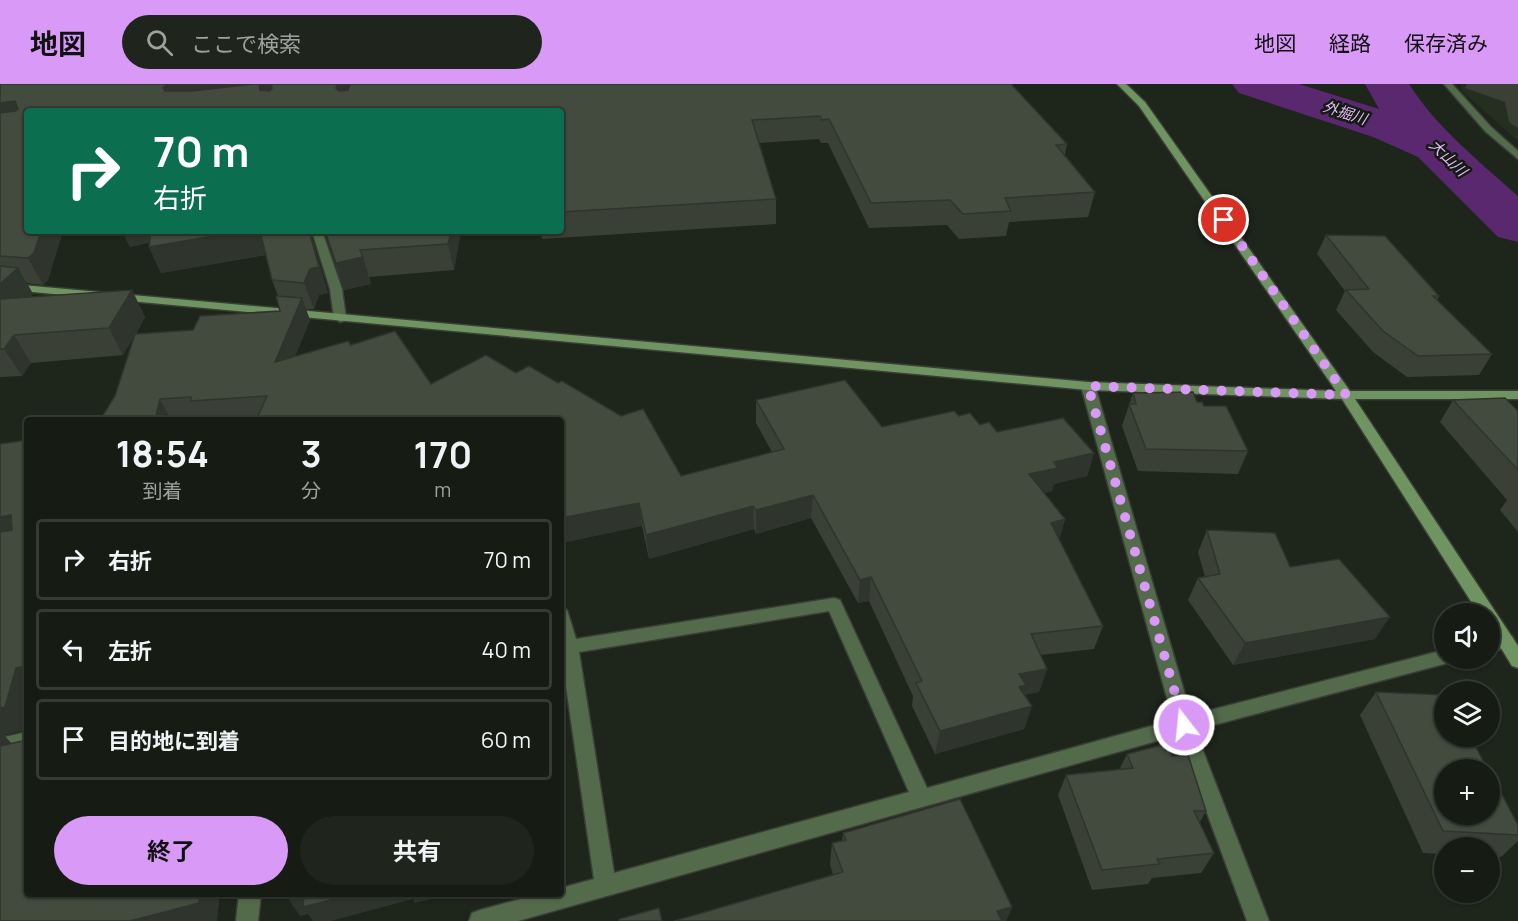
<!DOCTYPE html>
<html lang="ja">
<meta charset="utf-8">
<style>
:root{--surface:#161c14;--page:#1f251d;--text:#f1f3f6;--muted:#9ea1a0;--line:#353a34;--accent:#d99af7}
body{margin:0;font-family:Manrope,"Noto Sans JP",sans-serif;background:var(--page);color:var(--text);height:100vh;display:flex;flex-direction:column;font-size:22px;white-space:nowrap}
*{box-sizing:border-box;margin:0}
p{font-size:20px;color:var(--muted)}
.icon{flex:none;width:33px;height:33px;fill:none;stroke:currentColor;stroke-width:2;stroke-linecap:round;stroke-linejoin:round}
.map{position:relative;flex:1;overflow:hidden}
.side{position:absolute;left:24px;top:333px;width:540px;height:480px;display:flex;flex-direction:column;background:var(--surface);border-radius:6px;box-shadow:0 2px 4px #0004,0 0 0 2px var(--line)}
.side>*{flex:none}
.top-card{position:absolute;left:24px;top:24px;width:540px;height:126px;border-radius:6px;box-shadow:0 2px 4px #0004,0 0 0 2px var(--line);background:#0b6e4f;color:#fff;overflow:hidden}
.buttons{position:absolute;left:1434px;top:519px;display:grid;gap:12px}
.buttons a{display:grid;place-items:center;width:66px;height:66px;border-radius:50%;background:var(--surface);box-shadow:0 2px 4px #0004,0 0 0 2px var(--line);font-size:30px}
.pin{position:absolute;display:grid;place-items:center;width:51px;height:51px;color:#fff;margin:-26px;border:3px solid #fff;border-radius:50%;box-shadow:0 2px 6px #0007}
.me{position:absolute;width:66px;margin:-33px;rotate:344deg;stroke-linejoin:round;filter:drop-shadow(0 0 4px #0008)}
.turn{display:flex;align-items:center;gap:21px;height:126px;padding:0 30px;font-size:27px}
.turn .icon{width:78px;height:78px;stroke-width:2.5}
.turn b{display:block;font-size:42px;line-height:51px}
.eta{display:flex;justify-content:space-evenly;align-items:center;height:102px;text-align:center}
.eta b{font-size:36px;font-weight:700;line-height:42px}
.cta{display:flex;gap:12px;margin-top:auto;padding:12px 30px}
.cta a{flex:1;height:69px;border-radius:36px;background:var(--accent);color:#111;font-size:24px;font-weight:700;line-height:69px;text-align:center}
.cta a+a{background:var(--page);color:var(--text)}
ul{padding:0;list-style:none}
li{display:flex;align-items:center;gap:18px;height:81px;margin:0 12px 9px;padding:0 18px;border:3px solid var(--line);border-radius:6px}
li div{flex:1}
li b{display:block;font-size:22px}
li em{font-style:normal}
header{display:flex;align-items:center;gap:36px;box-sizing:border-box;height:84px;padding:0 30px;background:var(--accent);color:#111}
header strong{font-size:28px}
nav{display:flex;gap:33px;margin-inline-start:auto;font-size:21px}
.search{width:420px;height:54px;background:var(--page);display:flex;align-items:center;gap:15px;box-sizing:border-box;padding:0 21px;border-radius:33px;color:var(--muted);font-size:22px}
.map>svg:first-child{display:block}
.built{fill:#242f20}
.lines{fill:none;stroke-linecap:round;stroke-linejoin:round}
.river{fill:#59286e;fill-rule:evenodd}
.street-casing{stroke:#383f35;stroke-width:3}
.secondary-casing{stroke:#383f35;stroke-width:3}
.street{fill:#546b4b;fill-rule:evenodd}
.secondary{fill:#709461;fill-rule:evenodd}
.wall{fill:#3a4036}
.shaded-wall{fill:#2f342c}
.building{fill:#434b3f;stroke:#2f342c;stroke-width:1.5}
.route{stroke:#d99af7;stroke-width:10;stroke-dasharray:0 18}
.labels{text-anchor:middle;stroke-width:5;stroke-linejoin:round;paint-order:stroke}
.far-water-label{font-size:15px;font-style:italic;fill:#e0b8f4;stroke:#141b12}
</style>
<header>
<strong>地図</strong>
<div class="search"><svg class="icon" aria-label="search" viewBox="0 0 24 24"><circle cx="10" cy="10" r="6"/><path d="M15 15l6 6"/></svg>ここで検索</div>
<nav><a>地図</a><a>経路</a><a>保存済み</a></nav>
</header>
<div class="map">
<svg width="1518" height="837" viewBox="0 0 1518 837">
<rect width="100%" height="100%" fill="#1e251b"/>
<path class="built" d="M1461,0H1518V57L1462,7Z"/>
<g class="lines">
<path class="river" d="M1232,0H1299L1379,25L1365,0H1409C1437,44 1479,77 1518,112V158L1498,153L1418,73L1373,53L1239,9Z"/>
<defs>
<path id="street" d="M1444,0H1452L1491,43L1518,67V75L1485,47Z
M312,147H322L342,205L346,234L344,237L340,238L334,234L330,205Z
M1088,298L1095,302L1191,631L1444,566V574H1452L1450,578L1444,580L1195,646L1269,837H1247L1178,651L518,837H469L472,829L480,826L539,810H561V804L594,795L561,568V525L567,526L576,555L834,514L840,516L927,704L1173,636L1081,302ZM829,527L909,708L614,789L579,568Z
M1506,550L1512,552L1515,557L1512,562L1490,568V554Z
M27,648V664L0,670V654Z
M239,810H261L258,837H236Z"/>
<path id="secondary" d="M1117,0H1126L1145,18L1350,307H1518V315H1355L1518,562V584L1512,582L1490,546V530H1479L1342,315L1088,306L0,205V199L1088,298L1336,307L1139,22Z"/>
</defs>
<use href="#street" class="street-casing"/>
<use href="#secondary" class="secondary-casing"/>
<use href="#street" class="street"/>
<use href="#secondary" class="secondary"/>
</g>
<path class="wall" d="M0,0H1011L1067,60L1065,71L1095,108L1088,133L1009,138L1006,152L959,155L947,141L869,144L828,59H821L819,55L759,59L776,115V140L542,155L541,147H561V27H27V147H63L48,196L43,201L27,199L33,210L30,213L132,206L145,233L136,250L193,246L200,232L280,227L276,212H278L272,196L266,171L161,189L149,163V158L130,163L122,147H310L328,209L319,211L314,225H305L310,236L295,272L348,257L351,261L395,247L431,300L486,271L516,289L529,282L558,299L562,297L621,332L643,325L681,392L772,368L756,339V316L845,296L882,343L954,327L959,332L970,329L980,341L989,338L997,348L1063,334L1094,369L1087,392L1054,400L1052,407L1044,409L1065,435L1059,456L1103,542L1094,565L1041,571L1047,585L1039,608L1024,611L1032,622L1024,645L935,670L912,622L913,612L869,517L858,519L811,434L756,450L754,445L649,475L642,442L561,459V336H100L115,312L133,254L123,271L31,279L22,292L0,293Z
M1467,0H1518V44L1509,38L1505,18L1465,4Z
M324,147H461L454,186L369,193L371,200L344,206Z
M1326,151L1439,212L1437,216L1492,270L1479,291L1407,293L1373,268L1336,226L1345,207L1317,170Z
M1133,309L1197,318L1204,322L1248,367L1238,390L1138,387L1122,342Z
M1453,316L1518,327V448L1500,426L1507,416L1440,338Z
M1207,446L1290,483L1375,555L1233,581L1188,516L1198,494L1205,493L1198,468Z
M1376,608L1518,751V757L1501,773H1490V764H1444V770L1423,769L1360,631Z
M1127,670L1172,672L1206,727L1200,738L1214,769L1201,789L1152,794L1148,800L1092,806L1058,711L1066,691L1119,686Z
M843,749L1012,823L1006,837H674L833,791L830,780L832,759L842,757Z"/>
<path class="shaded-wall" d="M168,0H270L273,11L178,22L163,4Z
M338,0H352L343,26L336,4Z
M15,17L27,40L0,43V19Z
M41,147H63L48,196L43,201L28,174Z
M122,147H162L166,155L130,163Z
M243,147H260L269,170L161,189L149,163Z
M309,147H310L328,209L319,211L314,225L304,199Z
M451,147H461L454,186L448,160Z
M363,173L371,200L344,206L336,179Z
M18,184L33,210L0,242V200Z
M132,206L145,233L123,271L109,244Z
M302,214L310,236L284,301L275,278Z
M14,251L31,279L22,292L4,265Z
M160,315L171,336H155Z
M1094,369L1087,392L1054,400L1052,407L1024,414L1029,390L1054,378Z
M813,411L811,434L756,450V426Z
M639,419L642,442L561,459V434Z
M753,422L754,445L649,475L646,451Z
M11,431L27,452L0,459V433Z
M1065,435L1058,458L1051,439Z
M871,493L869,517L858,519L860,496Z
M1390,533L1375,555L1233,581L1245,559Z
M27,582V639L25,646L4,651L19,668L0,672V624L16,584Z
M1047,585L1039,608L1023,611L1019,625V590Z
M1032,622L1024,645L935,670L940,647Z
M200,810H220L217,837H130Z
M301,810H450L415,819L413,815L331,837H313L308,830L300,832L287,813Z
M1012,823L1006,837H993L997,827Z"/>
<path class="building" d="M0,0H168L163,4L165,7H192L253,0H259L260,6L270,7L272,4L271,0H338L336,4L339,7L348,6L350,0H1011L1067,60L1056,61L1095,108L1005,114L1011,127L963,130L950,116L871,119L829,35L822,36L820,32L752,36L776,115L561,128V27H27V147H41L34,169L28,174L0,172V29L15,27L18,25L15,17L0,19Z
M151,147H243L149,163Z
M260,147H309L319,183L310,185L304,199L272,196Z
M325,147H451L448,160L360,166L363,173L336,179Z
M1326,151L1385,152L1439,212H1433L1492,270L1418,272L1383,247L1346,206L1369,205Z
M0,182L18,184L0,200Z
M132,206L109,244L14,251L4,265H0V215Z
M276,212L302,214L275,278L348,257L351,261L395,247L431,300L486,271L516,289L529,282L558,299L562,297L621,332L643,325L681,392L784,365L756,316L845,296L882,343L954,327L959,332L970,329L980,341L989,338L997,348L1063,334L1094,369L1054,378L1058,384L1029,390L1065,435L1051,439L1103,542L1031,550L1047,585L1019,590L1026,601L1019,603L1032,622L940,647L916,599L922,597L871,493L860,496L813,411L756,426L753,422L646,451L639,419L561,434V336H256L267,312L191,317V313L160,315L155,336H100L115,312L135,250L193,246L200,232L280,227Z
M1193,308L1197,318H1202L1204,322H1226L1248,367L1146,365L1129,320H1136L1133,309Z
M1505,314L1518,327V386L1453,316Z
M27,356V582L16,584L5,623L0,624V448L12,446L11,431L0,433V360Z
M1207,446L1275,449L1290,483L1339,475L1390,533L1245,559L1198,494L1220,490Z
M1376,608L1444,611V652H1470L1488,686H1444V730H1490V688L1518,741V751L1443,747Z
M27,656V810H200L199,819L130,837H0V662Z
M1166,660L1172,672L1188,671L1206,727H1194L1214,769L1157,775L1160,780L1102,786L1066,691L1133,684L1127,670Z
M960,715L1012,823L997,827L1002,837H674L843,788L832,759L846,756L843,749Z
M287,810H301L287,813Z
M304,810H353L303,823Z
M659,824L662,837H619V835Z"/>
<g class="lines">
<path class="route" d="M1184,641L1088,302L1346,311L1224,136"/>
</g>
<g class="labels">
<g class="far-water-label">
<text transform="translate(1345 29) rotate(18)" y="5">外掘川</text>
<text transform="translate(1448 74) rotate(44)" y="5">大山川</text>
</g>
</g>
</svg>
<div class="buttons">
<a><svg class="icon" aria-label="sound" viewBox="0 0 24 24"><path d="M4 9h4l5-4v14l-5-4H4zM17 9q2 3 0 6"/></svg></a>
<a><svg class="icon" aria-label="layers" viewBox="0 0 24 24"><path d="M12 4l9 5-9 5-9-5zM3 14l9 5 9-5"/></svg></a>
<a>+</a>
<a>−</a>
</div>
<div class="pin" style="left:1224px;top:136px;background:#d93025"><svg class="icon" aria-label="arrive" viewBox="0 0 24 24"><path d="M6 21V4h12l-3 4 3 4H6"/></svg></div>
<svg class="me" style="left:1184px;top:641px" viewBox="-20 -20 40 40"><circle r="17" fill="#d99af7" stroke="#fff" stroke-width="3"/><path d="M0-11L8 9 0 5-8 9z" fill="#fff"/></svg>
<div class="top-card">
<div class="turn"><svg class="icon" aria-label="right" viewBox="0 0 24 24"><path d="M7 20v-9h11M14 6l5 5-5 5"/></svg><div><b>70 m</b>右折</div></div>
</div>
<section class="side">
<div class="eta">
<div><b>18:54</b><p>到着</p></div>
<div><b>3</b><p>分</p></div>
<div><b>170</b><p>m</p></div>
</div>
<ul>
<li><svg class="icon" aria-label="right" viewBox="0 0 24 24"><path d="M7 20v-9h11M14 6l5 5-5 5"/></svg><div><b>右折</b></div><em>70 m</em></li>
<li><svg class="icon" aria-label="left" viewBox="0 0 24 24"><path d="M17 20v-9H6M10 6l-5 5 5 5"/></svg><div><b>左折</b></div><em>40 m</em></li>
<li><svg class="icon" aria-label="arrive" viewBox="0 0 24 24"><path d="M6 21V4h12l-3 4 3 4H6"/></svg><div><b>目的地に到着</b></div><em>60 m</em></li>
</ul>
<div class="cta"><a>終了</a><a>共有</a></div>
</section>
</div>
